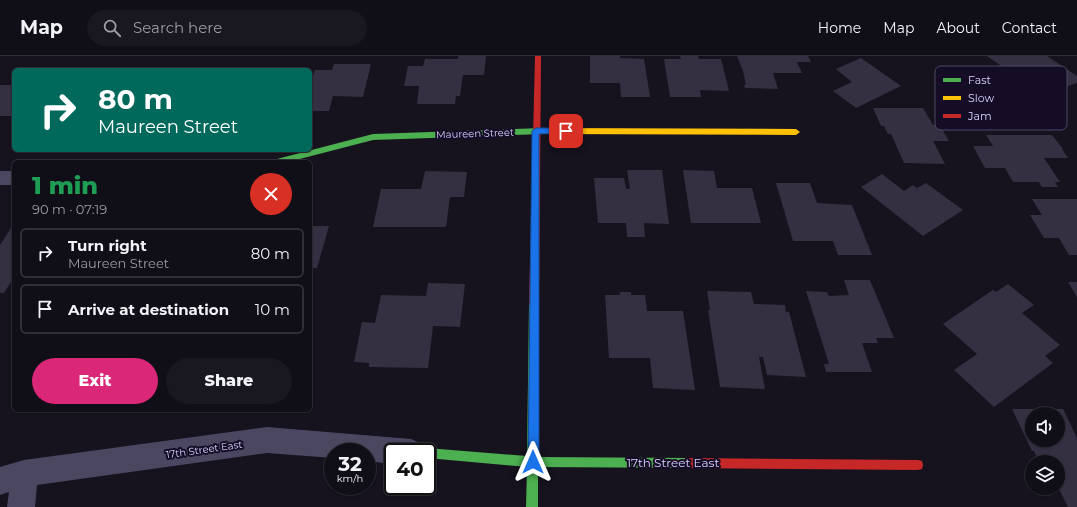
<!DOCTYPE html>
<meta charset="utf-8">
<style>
:root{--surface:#100e17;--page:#191720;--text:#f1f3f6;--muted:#9c9ca1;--line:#302e36;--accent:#db2777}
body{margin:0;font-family:Montserrat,sans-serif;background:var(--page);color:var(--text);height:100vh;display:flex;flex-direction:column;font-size:15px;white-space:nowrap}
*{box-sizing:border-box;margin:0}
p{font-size:13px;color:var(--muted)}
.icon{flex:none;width:22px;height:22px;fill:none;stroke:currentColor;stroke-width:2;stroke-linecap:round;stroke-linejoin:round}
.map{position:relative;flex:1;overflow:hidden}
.sheet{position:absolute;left:12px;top:104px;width:300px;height:252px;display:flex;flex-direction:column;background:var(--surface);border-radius:6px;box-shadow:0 1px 3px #0004,0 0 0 1px var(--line)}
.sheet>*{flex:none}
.guide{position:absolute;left:12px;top:12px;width:300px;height:84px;border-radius:6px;box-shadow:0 1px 3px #0004,0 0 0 1px var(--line);background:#00695c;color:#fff;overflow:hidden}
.fabs{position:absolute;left:1025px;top:351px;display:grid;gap:8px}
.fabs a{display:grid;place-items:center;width:40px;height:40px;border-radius:50%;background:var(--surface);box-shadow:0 1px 3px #0004,0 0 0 1px var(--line);font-size:20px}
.speed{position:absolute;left:324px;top:387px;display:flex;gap:8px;font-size:20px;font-weight:700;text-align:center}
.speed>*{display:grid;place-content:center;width:52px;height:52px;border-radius:50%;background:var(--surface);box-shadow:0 1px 3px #0004,0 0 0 1px var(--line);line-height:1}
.speed small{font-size:10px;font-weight:400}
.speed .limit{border:2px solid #111;border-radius:6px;background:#fff;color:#111}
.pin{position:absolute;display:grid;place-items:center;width:34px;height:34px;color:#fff;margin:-17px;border-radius:8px;box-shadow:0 2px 6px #0006}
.me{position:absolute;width:44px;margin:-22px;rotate:0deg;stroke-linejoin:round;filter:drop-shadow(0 0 3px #0008)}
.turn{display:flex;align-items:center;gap:14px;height:84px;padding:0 20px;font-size:18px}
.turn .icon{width:52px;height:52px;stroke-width:2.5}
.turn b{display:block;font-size:28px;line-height:34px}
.round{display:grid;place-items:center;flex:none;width:42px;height:42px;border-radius:21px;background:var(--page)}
.summary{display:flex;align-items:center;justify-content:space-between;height:68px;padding:0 20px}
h1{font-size:24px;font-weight:800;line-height:30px;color:#1e9e55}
.action{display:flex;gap:8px;margin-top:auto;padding:8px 20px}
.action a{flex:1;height:46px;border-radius:24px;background:var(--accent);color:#fff;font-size:16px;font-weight:800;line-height:46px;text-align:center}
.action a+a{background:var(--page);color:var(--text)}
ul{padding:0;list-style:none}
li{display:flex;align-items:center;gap:12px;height:50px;margin:0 8px 6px;padding:0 12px;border:2px solid var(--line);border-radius:6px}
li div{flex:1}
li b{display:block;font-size:15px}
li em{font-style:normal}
header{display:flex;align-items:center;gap:24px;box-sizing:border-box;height:56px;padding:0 20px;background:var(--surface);border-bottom:1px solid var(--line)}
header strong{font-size:19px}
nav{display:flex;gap:22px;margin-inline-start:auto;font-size:14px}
.search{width:280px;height:36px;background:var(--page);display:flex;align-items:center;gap:10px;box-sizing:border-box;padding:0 14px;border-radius:22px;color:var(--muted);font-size:15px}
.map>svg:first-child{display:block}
.building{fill:#343042;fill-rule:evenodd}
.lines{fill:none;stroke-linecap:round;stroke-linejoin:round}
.street{fill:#4b4760;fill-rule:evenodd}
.fast{fill:#4caf50;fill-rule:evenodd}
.slow{fill:#ffc107;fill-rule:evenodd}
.jam{fill:#c62828;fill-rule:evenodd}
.route{fill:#1a73e8;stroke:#114b97}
.labels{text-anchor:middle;stroke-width:4;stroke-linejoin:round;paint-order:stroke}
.street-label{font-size:10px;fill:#dbd1ff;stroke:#140d25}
.near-street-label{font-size:12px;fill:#dbd1ff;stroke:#140d25}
.key{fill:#140d25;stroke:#504866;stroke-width:1}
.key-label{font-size:11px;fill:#dbd1ff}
</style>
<header>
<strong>Map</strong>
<div class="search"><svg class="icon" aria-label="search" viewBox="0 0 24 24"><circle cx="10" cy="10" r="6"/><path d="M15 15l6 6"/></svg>Search here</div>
<nav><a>Home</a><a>Map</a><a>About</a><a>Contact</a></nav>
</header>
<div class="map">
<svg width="1077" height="451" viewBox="0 0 1077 451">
<rect width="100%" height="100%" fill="#16131f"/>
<path class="building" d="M458,0H486L484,19H463L460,40H456L455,48H417L419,30H404L408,10H423L425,3H458Z
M590,0H620V2L644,3L650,41H621L620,27H590Z
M680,0H698L699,3H721L729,35L700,34L701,41H670L664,3H681Z
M737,0H808L811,6H797L802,17H773L778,33L745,32L744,29H746L743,15Z
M987,0H1047L1077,20V27L1057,34L1038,20L1023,25Z
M861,2L901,30L856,52L833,35L852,26L836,13Z
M334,8H371L363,41L333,40L329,55H310V28L315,14H332Z
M0,29H14V60H0Z
M873,52H923L933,69L939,68L949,85H933L945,108L904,107L891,78H888L884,70H881Z
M986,79H1052L1063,93H1062L1068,102H1044L1060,126H1055L1058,131H1042L1039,126H1013L1005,112H985L973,90H993Z
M627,114H662L669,168L644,167L645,181H627L626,167H598L594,122H624L626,133H630Z
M683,114L714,115L717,132H752L761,167H691Z
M425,115L467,116L464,141H450L446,171H373L381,133H421Z
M882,118L904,135L913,129L917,132L926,127L963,154L923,180L861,131Z
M776,127H810L817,147L852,149L872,199H838L833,185H793Z
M1032,143H1077V199H1069L1059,182H1044L1030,159H1042Z
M310,170H329L317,212H310Z
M11,172H14V221L4,237H0V189Z
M844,224H870L894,282H876L878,287H862L872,316H826L824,308H829L806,235L827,236L829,240L849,239Z
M1068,226H1077V241Z
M428,227L465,228L460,271L433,270L428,312L369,311V307L354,306L362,266L375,267L381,239L426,240Z
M1008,228L1034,249L1022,257L1060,289L1045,300L1053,307L994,351L954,314L977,298L943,268L993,234L996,236Z
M707,235L751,236L754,248L785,249L786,256H789L806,321L767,319L763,301H759L765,333L720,331L708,254H710Z
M620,236H631V239H645L647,255H683L695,334L653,332L650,302H609L605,239H620Z
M1012,353H1063L1077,382V451H1068L1058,431V406H1039L1034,395H1032ZM1032,358H1058V384H1032Z"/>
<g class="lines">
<path class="street" d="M0,115H14V129H0Z
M267,371L411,383L420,387L424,396H393V408L367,405V396H333V402L267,397L37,429L35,451H7L9,436L0,439V411L24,404Z"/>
<path class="fast" d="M542,72L546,75L542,78L373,84L288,106H273L277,103L373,78Z
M534,244L537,245L539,248L538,401L688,402L692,403L693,407L692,411L688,412L538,411V451H526L527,411L427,402V396H422L423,393L427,392L527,400L529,248L531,245Z"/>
<path class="slow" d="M542,72L796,73L800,76L796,79L542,78L538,75Z"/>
<path class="jam" d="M535,0H541L539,248L537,251L534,252L531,251L529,248Z
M688,402L918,404L922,405L923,409L922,413L918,414L688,412L684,411L683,407L684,403Z"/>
</g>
<path class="route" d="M566,72L570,75L569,77L539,78V406L537,410L533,412L529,410L528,406L532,75L536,72Z"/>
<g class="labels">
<g class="street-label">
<text transform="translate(475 77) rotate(-2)" y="4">Maureen Street</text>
<text transform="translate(204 393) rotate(-8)" y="4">17th Street East</text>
</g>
<g class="near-street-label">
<text x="673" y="411">17th Street East</text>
</g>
</g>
<rect x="935" y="10" width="132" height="64" rx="6" class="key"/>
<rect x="943" y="22" width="18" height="4" fill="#4caf50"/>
<rect x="943" y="40" width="18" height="4" fill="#ffc107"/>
<rect x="943" y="58" width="18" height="4" fill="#c62828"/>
<g class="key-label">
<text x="968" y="28">Fast</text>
<text x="968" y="46">Slow</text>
<text x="968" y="64">Jam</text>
</g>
</svg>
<div class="fabs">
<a><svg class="icon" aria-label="sound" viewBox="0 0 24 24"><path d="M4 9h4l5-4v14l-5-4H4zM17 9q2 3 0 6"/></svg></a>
<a><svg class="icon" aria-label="layers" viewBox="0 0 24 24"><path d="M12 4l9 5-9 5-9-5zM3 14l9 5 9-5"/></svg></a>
</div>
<div class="speed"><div>32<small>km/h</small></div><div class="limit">40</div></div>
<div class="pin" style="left:566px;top:75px;background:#d93025"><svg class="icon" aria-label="arrive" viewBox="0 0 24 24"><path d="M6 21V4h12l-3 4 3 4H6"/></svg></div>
<svg class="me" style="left:533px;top:406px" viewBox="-20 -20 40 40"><path d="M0-17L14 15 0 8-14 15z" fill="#1a73e8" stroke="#fff" stroke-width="4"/></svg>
<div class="guide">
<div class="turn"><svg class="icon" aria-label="right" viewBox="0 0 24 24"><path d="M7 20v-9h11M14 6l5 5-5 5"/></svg><div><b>80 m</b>Maureen Street</div></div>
</div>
<section class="sheet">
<div class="summary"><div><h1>1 min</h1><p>90 m · 07:19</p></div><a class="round" style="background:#d93025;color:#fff"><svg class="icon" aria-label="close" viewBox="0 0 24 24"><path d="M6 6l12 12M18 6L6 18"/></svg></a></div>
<ul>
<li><svg class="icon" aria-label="right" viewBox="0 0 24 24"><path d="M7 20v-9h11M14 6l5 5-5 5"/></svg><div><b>Turn right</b><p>Maureen Street</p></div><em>80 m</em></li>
<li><svg class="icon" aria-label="arrive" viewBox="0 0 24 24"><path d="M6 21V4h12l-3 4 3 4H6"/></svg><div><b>Arrive at destination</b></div><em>10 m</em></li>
</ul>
<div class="action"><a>Exit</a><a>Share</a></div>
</section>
</div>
